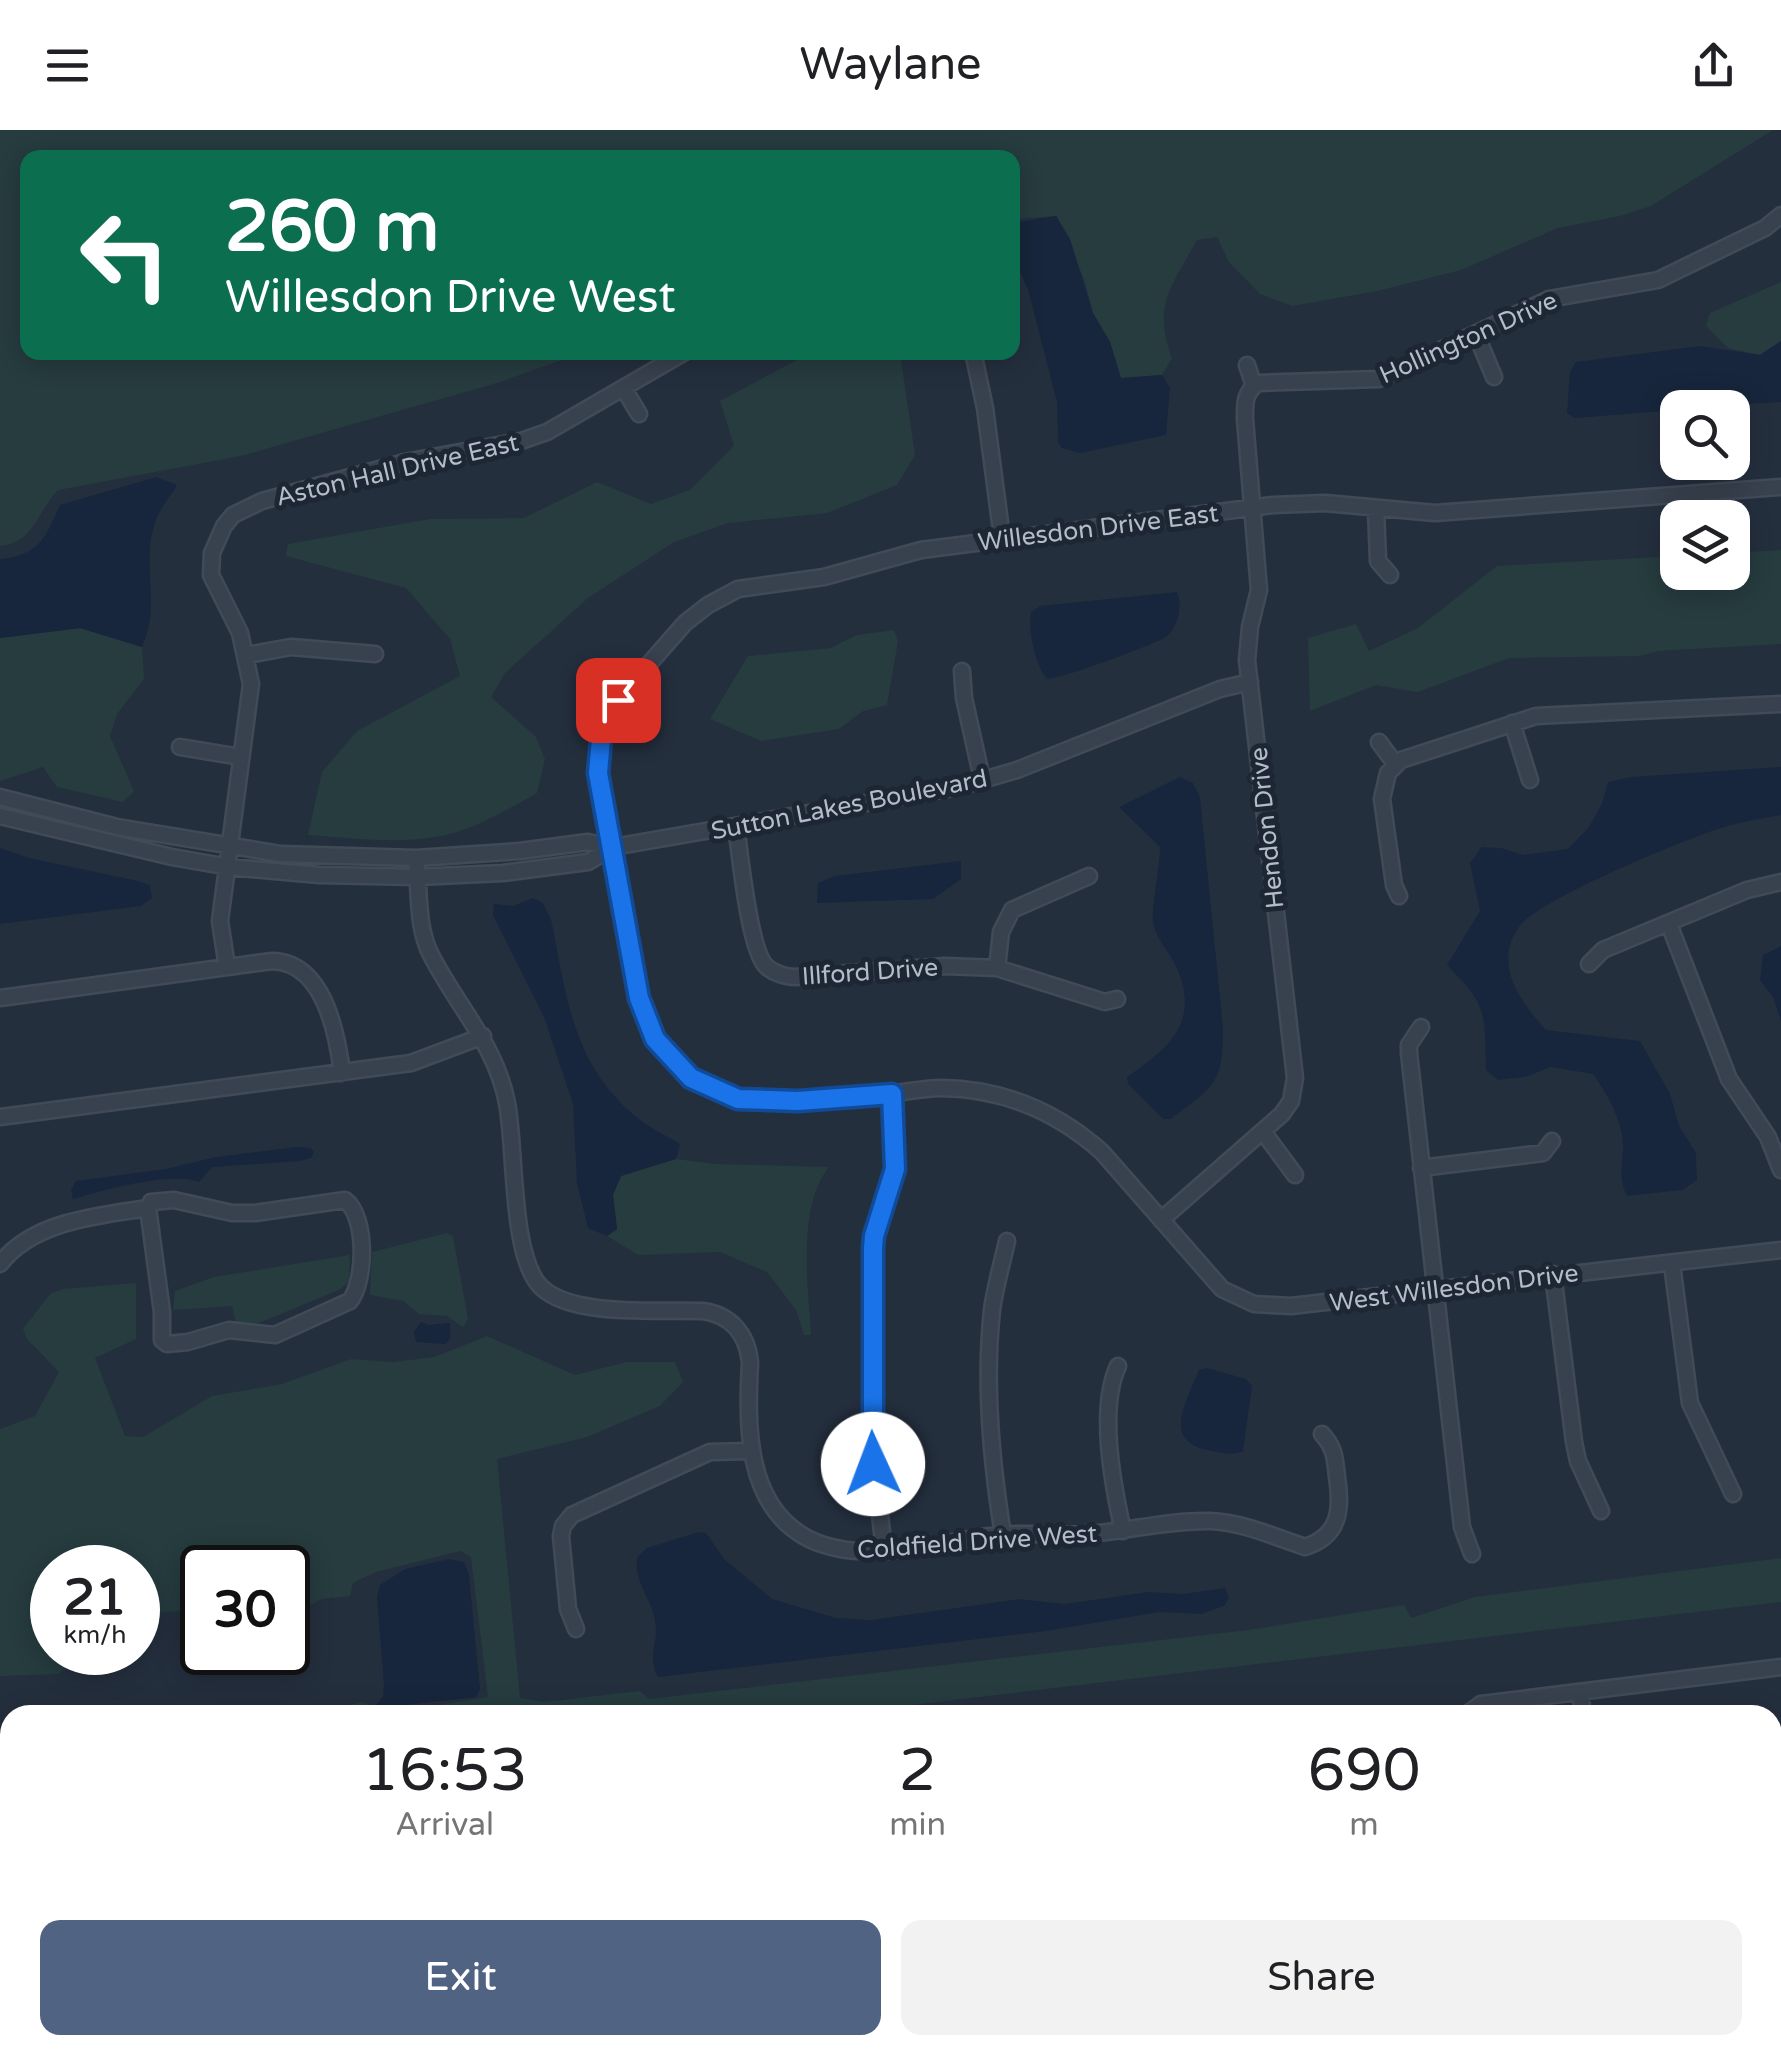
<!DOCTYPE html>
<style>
:root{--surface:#fff;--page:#f2f2f2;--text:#202124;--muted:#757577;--accent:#506383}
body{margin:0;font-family:"Varela Round",sans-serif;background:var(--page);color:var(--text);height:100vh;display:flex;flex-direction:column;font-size:38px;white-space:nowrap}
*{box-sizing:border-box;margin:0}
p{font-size:32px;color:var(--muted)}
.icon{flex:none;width:55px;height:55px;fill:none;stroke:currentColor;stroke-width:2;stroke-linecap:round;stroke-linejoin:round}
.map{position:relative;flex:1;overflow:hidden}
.sheet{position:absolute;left:0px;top:1575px;width:1782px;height:350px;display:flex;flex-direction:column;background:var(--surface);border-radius:30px 30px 0 0;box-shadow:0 5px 25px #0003}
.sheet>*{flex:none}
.top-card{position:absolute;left:20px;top:20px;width:1000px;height:210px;border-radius:20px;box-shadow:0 5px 25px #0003;background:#0b6e4f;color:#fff;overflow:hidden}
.buttons{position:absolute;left:1660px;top:260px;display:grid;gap:20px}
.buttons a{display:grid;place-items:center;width:90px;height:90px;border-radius:20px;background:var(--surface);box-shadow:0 5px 25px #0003;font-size:50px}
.speed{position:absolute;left:30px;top:1415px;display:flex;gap:20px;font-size:50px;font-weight:700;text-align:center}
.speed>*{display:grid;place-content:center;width:130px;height:130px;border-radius:50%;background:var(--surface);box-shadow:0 5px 25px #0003;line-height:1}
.speed small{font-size:25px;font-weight:400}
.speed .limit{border:5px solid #111;border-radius:15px;background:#fff;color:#111}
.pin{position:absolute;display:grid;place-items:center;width:85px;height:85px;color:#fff;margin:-42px;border-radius:20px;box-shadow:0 5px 15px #0006}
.me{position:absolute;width:110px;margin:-55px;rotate:358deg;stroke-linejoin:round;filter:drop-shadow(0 0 8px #0008)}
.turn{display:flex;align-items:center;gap:35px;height:210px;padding:0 40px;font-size:45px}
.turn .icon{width:130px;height:130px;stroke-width:2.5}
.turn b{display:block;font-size:70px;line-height:85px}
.eta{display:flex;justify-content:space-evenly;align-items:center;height:170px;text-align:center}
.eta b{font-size:60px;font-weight:600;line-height:70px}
.primary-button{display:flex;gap:20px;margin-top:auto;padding:20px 40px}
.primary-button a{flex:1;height:115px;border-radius:20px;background:var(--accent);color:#fff;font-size:40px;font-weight:600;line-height:115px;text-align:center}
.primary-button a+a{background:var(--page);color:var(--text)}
header{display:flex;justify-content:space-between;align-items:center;height:130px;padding:0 40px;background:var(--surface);font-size:45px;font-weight:600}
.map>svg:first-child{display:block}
.green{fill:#263c3f}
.water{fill:#17263c}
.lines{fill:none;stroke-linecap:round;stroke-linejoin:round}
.minor-casing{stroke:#414a57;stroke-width:19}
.minor{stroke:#38414e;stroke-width:14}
.route-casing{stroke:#114b97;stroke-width:25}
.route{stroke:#1a73e8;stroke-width:18}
.labels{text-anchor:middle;stroke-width:10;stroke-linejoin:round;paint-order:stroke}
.street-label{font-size:25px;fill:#b4bcc9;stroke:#1d2633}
</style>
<header><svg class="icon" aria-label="menu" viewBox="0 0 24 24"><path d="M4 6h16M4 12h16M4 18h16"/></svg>Waylane<svg class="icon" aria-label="share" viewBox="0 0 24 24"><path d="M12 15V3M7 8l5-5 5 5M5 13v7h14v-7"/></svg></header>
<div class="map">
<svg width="1781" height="1925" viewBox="0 0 1781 1925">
<rect width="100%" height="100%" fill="#242f3e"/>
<path class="green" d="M0,0H1773L1651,76L1620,86L1558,98L1461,140L1377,161L1292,176L1260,164L1229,132L1217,107L1197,110C1172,156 1152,174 1172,228L1162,245L1121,248L1110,212L1093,183L1084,149L1057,86L1013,89L1012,28H28V222L582,223L497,253L241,326L58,360C37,382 34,413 0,416Z
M1781,152V211L1760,225L1728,218L1706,196L1710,183Z
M810,223H900L915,325L897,355L827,383L728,393L674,412L588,468L505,543L491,567L536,607L545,629L537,663C506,680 471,702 435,707C394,714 349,708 308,705L322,642L357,601L460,546L450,509L406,458L286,426L288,414L430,389L524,388L597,352L651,374L690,360L734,316L720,271Z
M1781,420V514L1658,521L1640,526L1509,528L1418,562L1376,555L1310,581L1308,508L1356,494L1369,521L1418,498L1497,436L1677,426L1678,442H1732L1733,423Z
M80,498L142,517L144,549L117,584L110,606L134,661L123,672L57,657L43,637L0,651V508Z
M894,500L898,511L887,575L863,581L839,599L761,611L710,589L748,526L831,518L857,505Z
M676,1029L715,1034L829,1037C797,1076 808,1156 811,1205H804L796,1180L767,1142L720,1122L638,1125L607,1106L617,1099L613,1064L621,1046Z
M447,1103L453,1106L468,1189L463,1197L447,1186L419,1184L403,1171L370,1165L372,1122Z
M350,1125L349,1152L339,1160L254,1195L236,1193L232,1176L173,1180L175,1161L214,1147Z
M136,1153V1209L95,1228L125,1306L143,1307L212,1266L282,1254L351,1229L393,1232L435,1227L487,1206L575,1245L627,1232H675L683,1252L660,1276L587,1307L497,1329L520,1568L544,1572L640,1561L649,1569L1249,1500L1404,1475L1411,1488L1475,1467L1781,1428V1472L827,1585H302L363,1572L382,1584L488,1567L471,1427L460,1421L376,1442L353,1453L350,1466L322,1469L288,1486V1438H202V1489H190L184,1481L138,1484V1438H52V1522L66,1523L67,1539L57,1544L0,1546V1299L35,1286L59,1242L27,1209L23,1199L50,1164L63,1159Z"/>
<path class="water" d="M1056,86L1070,109L1093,183L1110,212L1121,248L1162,245L1170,258L1166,305L1080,323L1062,318L1058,312L1057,272L1028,159L1013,127V93Z
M1781,211V272L1678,278L1677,280L1575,288L1567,283L1570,242L1576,232L1700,216L1760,225Z
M156,347L177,355C171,366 160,378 156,390C140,433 162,474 142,517L80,498L0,508V429C40,425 45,408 60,375Z
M1177,462C1183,476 1178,496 1167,506C1159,513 1061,549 1047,549C1035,534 1028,502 1031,482L1040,476Z
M1781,637V685C1763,688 1745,691 1728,696C1691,706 1537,770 1519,797C1492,835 1521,872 1546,900L1640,911L1670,964L1679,996L1696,1023L1697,1050L1682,1060L1627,1066C1618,1047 1622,1039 1623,1019C1624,993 1608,965 1593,944L1551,937L1525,947L1498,950L1486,940C1484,881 1489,878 1447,835L1480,781L1470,733L1482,717L1501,718L1523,725L1568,719L1588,698L1602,674L1608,652L1631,647Z
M1180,647L1193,653L1200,667L1223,898C1223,955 1214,956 1171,989H1163L1128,954L1127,947C1166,920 1200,894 1178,841C1172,825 1157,811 1153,793C1151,780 1160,736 1160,717L1119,677Z
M0,718L29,728L138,751L150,755L152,768L141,776L0,794Z
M961,731V749L933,769L817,773L818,753L835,746Z
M533,768L543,773L551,789C567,868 572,936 640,990C652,999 667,1006 680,1014L676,1029L621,1046L613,1065L617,1099L607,1106L588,1098L577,1053L573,974L544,887L493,785L494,774L513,776Z
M1781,816V891L1773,867L1760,850L1763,825Z
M297,1017L311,1018L314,1022L311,1028L300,1031L212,1037L199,1052C172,1041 103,1060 73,1069L71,1060L76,1051L166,1039L216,1027Z
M421,1192L429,1195L450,1193V1209L445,1214L416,1212L414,1202Z
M1207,1238L1246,1249L1252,1256L1243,1321C1233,1326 1224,1323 1212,1321C1160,1312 1186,1273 1199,1240Z
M699,1402L706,1403L724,1429L772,1469L836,1488L871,1490L1019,1469L1065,1474L1148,1462L1183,1464L1225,1458L1229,1468L1224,1476L1201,1484L1159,1482L1046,1501L658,1547C648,1529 656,1518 656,1499C655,1469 634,1458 637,1427L647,1418Z
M449,1429L464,1432L469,1445L480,1559L476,1567L378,1578L375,1576L383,1567L384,1555L377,1467L380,1455L405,1439Z"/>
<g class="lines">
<defs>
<path id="minor" d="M1476,204L1494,247
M973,222L985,278L1002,408
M1247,235L1254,256
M624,259L639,284
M1781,357L1435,383L1325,373L1273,375L921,420L824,447L738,459L708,475L685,493L620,567L602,598L598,643L639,868C679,995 783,974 889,964C906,962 924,958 942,958C1004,959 1056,981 1102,1022L1222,1159L1254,1174L1291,1176L1781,1120
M1376,379L1378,431L1390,445
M247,525L291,517L375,524
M962,541L964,568L982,649
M1512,593L1530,650
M1379,612L1396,635
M180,617L241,627
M0,667L117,697L281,724L416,728L520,721L588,712L613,717L959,657L1017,640L1220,559L1250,552
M0,686L172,727L229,737L319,745L418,747L503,743L588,732L613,717
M736,696C740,723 749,820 766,836C773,843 786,847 795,847L945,836L997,838L1105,872L1117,869
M416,728C420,760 416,796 431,825C457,876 496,915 507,973C516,1018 510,1126 541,1157C573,1188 660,1179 703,1181C731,1185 747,1204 750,1232C747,1293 744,1376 809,1409C865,1436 938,1412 997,1405C1027,1402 1058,1406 1088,1404C1128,1401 1170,1390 1210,1391C1242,1392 1275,1407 1305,1417C1340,1406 1342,1379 1337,1347C1335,1329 1335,1318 1322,1304
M1399,766L1394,755L1382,669L1388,643L1401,630L1536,586L1781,574
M1669,794L1729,949L1768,1007L1781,1040
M1589,834L1603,820L1747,760L1781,752
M227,837L220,791L251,554L240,503L211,445L212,423L224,396L233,385L262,371L405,332L521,311L547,302L685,222
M997,838L1001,802L1012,780L1089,746
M0,868L272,831C323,832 337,902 342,943
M1421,897L1409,915V923L1462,1397L1472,1424
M0,987L411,933L483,906
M1264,1003L1295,1045
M1421,1038L1543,1023L1552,1011
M174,1070L232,1083H255L345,1070C367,1086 366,1150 350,1171L275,1205L229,1200L188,1212L167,1214L162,1210V1182L148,1078L151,1072Z
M1161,1090L1282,984L1291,971L1295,948L1247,530L1250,497L1259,460L1245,289C1245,273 1244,263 1258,253L1379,249L1549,169L1658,150L1765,98L1781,85
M0,1134C33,1091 97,1086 148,1078
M1672,1134L1690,1273L1733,1364
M1553,1144L1574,1312L1578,1331L1601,1381
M1118,1236C1098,1279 1113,1356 1123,1401
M1003,1405C991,1331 984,1254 992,1180C995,1157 1002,1134 1007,1111
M884,1420L872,1314L873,1118V1105L895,1039L891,964
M576,1499L568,1479L561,1406L563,1396L572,1385L710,1322L750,1321
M1580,1562L1583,1585
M1466,1585L1481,1574L1781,1537
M1772,1650L1781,1649
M0,1758L10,1757
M100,1915L101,1925
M247,1915L248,1925
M380,1915L381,1925
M556,1915L576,1925
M603,1915L621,1925
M861,1915L862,1925
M990,1915L991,1925
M1114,1915L1115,1925
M1244,1915L1245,1925
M1368,1915L1370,1925
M1497,1915L1498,1925
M1620,1915L1622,1925
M1747,1915L1748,1925
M0,1923L64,1915
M144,1925L236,1915"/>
</defs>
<use href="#minor" class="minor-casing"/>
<use href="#minor" class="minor"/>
</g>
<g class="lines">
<defs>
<path id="route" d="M618,570L602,598L598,643L639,868L655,909L691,948L738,969L798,971L892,964L895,1039L874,1106L873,1118V1334"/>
</defs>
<use href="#route" class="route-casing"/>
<use href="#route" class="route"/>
</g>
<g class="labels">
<g class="street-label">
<text transform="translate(1468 207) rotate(-24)" y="9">Hollington Drive</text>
<text transform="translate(397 339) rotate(-13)" y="9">Aston Hall Drive East</text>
<text transform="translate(1098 397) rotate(-7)" y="9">Willesdon Drive East</text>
<text transform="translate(849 674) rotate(-11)" y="9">Sutton Lakes Boulevard</text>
<text transform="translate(1266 698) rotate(-96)" y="9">Hendon Drive</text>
<text transform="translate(870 841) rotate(-4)" y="9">Illford Drive</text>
<text transform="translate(1454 1157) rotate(-7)" y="9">West Willesdon Drive</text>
<text transform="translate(977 1411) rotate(-4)" y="9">Coldfield Drive West</text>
</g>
</g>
</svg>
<div class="buttons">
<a><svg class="icon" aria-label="search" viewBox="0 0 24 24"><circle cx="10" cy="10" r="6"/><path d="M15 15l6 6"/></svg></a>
<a><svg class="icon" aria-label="layers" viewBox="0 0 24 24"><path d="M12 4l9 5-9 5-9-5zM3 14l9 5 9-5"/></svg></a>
</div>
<div class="speed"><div>21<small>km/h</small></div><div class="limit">30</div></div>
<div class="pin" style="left:618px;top:570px;background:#d93025"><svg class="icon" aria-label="arrive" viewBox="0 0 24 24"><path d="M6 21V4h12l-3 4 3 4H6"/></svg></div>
<svg class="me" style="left:873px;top:1334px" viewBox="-20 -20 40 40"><circle r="19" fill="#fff"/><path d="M0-13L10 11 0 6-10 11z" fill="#1a73e8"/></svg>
<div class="top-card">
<div class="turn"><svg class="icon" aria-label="left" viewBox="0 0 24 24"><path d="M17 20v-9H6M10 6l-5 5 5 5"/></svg><div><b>260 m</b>Willesdon Drive West</div></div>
</div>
<section class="sheet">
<div class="eta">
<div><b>16:53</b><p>Arrival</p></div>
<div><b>2</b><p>min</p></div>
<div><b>690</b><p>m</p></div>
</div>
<div class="primary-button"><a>Exit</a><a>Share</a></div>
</section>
</div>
